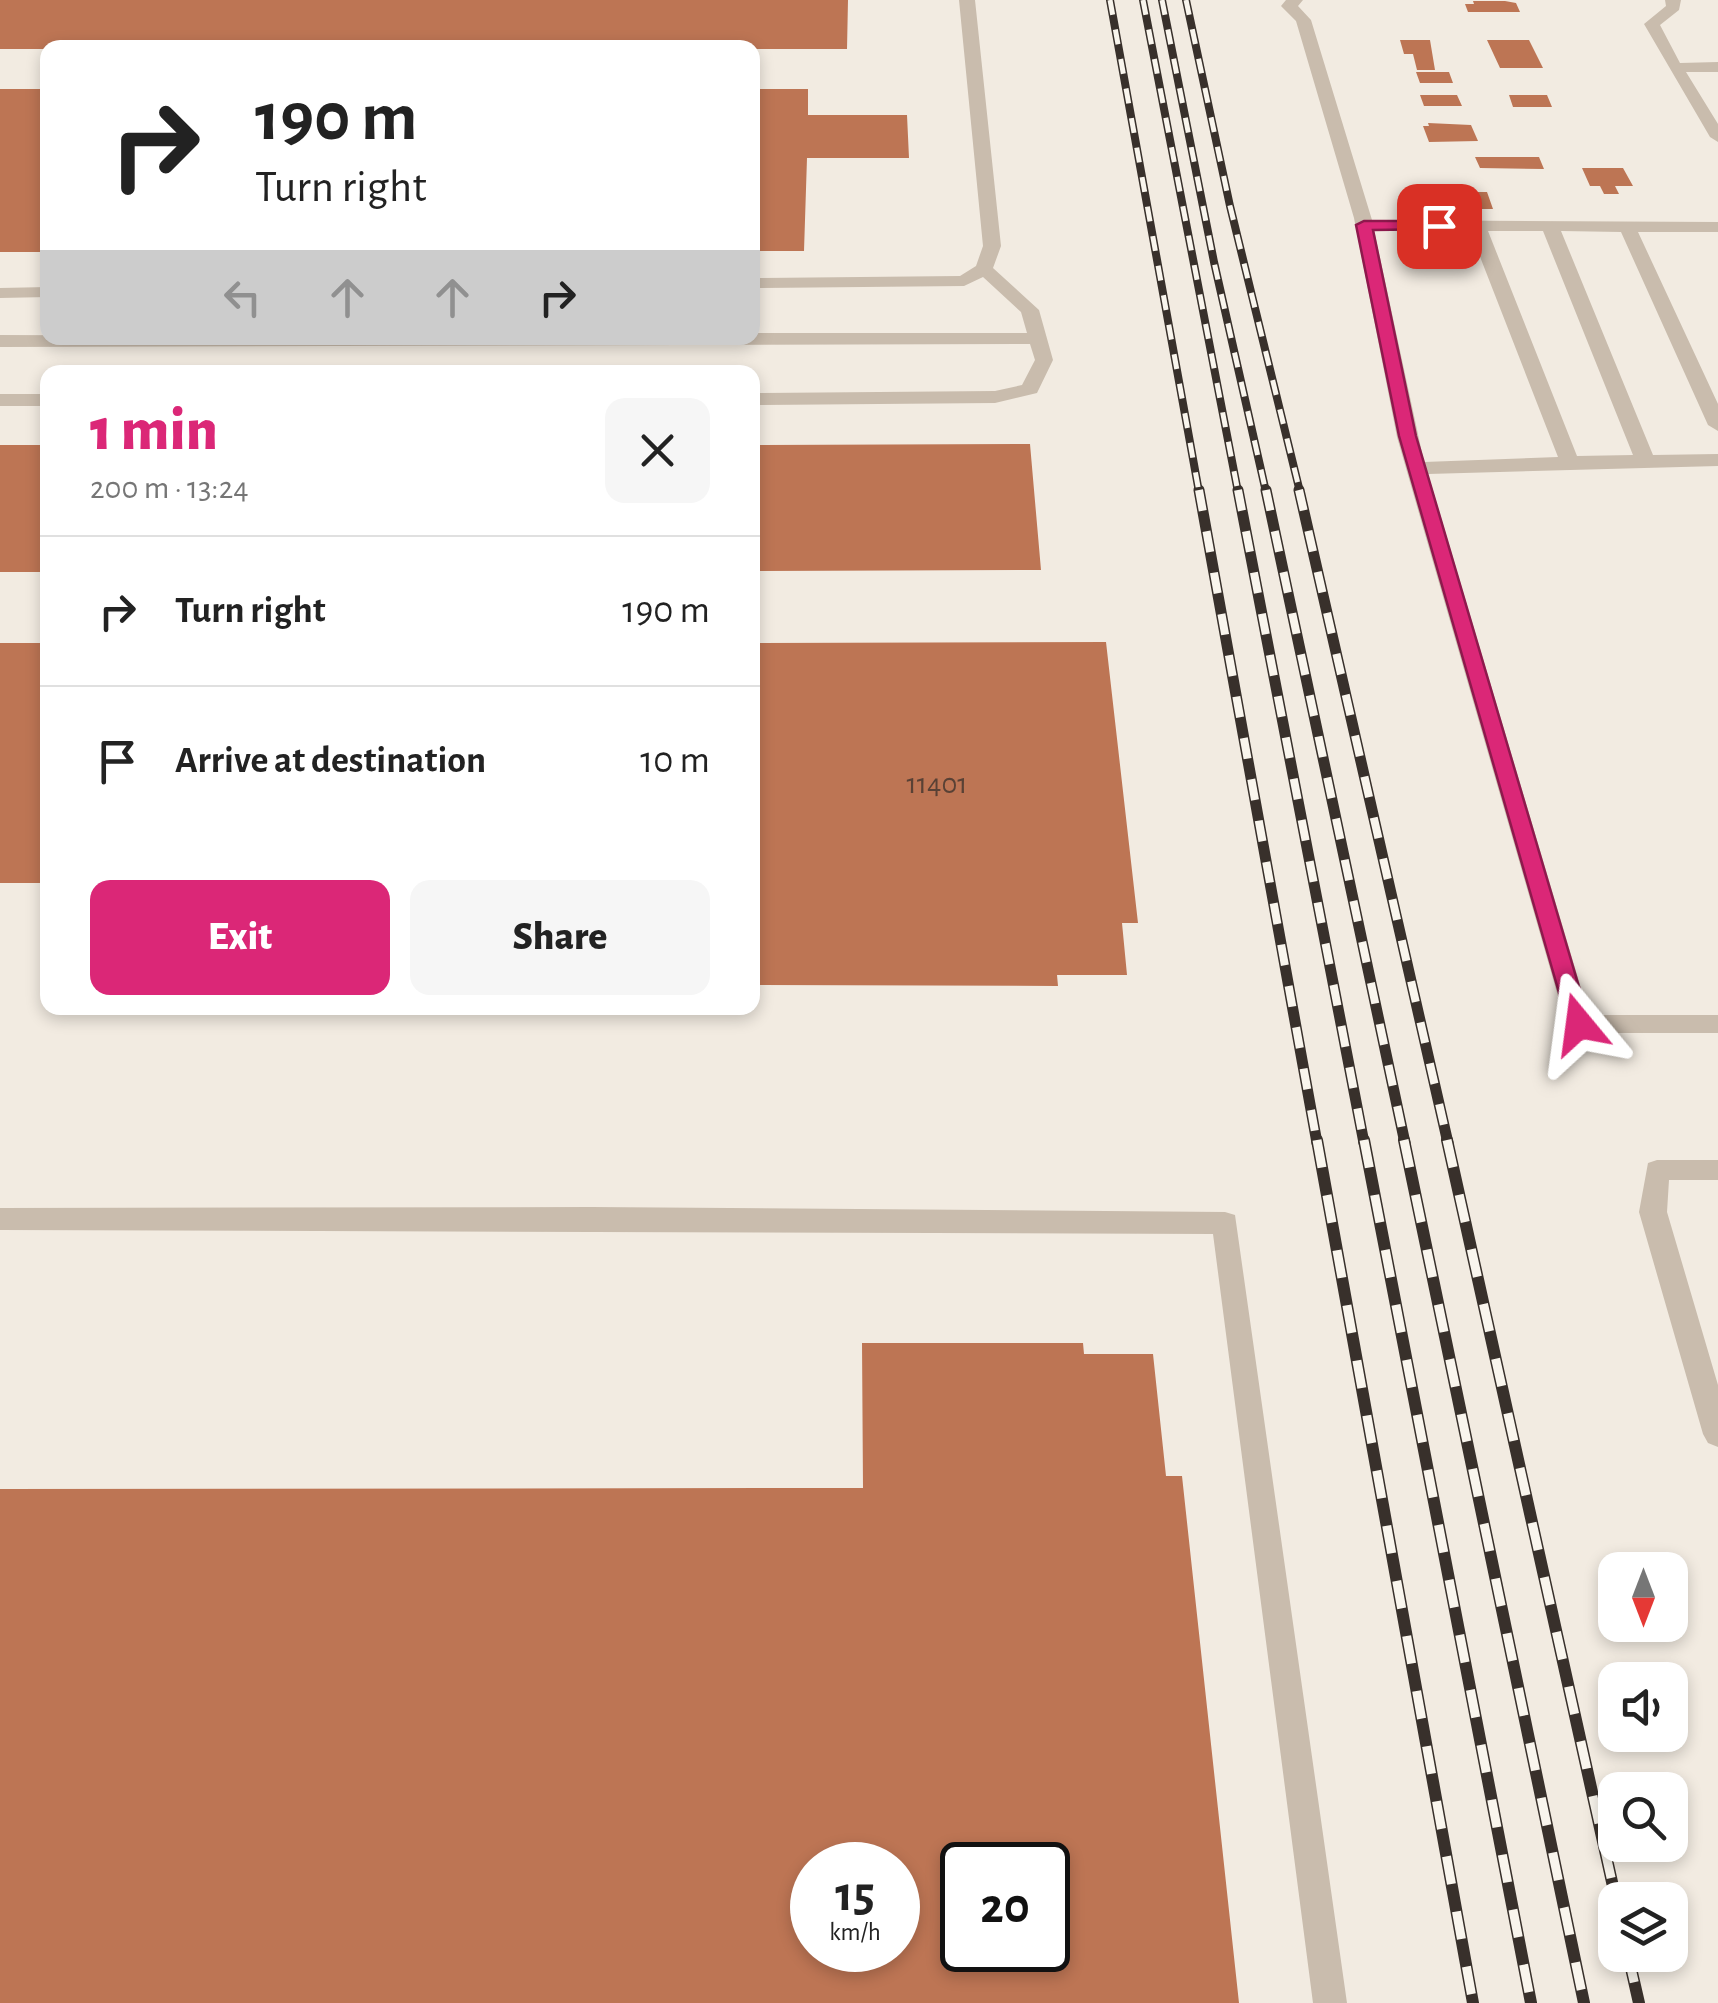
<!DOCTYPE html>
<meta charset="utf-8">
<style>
:root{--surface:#fff;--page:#f6f6f6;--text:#222;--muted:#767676;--line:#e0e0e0;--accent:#db2777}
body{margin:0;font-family:"Alegreya Sans",sans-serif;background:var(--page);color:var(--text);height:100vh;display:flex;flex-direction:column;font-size:38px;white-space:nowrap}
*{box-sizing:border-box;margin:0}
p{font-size:32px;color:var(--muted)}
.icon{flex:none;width:55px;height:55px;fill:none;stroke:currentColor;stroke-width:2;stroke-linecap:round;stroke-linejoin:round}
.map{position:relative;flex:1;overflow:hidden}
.side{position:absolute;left:40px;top:365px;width:720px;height:650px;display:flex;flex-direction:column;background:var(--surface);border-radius:20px;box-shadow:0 5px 15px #0003}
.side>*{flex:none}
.hud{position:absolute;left:40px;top:40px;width:720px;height:305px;border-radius:20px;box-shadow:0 5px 15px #0003;background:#fff;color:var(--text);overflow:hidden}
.needle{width:65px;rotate:180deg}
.buttons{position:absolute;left:1598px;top:1552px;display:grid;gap:20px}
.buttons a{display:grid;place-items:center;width:90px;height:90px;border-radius:20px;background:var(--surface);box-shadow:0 5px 15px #0003;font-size:50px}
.speed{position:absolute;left:790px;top:1842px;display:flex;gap:20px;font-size:50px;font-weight:700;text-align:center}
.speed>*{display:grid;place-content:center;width:130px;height:130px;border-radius:50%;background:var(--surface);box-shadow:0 5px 15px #0003;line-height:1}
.speed small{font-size:25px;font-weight:400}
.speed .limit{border:5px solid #111;border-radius:15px;background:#fff;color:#111}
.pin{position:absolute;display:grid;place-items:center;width:85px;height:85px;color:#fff;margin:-42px;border-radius:20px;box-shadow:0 5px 15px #0006}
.me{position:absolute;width:110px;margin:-55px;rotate:344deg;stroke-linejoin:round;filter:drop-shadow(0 0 8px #0008)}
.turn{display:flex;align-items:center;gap:35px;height:210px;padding:0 50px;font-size:45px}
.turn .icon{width:130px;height:130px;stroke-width:2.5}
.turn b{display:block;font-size:70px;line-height:85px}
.lanes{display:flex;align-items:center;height:95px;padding:0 50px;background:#0003;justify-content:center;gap:50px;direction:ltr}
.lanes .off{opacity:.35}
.round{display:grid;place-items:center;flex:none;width:105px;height:105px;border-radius:20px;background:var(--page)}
.head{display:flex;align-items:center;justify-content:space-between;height:170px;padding:0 50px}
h1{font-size:60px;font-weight:800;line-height:75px;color:var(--accent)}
.cta{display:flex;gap:20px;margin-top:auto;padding:20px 50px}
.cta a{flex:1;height:115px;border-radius:20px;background:var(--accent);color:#fff;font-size:40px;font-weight:800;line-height:115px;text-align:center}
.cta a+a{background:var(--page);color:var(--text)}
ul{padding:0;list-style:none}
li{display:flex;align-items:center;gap:30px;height:150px;padding:0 50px;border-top:2px solid var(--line)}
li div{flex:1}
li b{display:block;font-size:38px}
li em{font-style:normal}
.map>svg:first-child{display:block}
.building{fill:#bd7554;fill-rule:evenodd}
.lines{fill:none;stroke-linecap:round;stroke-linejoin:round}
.minor{fill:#c9bcad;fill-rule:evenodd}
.rail-far2-casing{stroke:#38302b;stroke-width:8}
.rail-far1-casing{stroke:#38302b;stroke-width:11}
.rail-casing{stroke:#38302b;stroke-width:12}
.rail-far2{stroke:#f9f5ed;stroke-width:5;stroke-dasharray:15;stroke-linecap:butt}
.rail-far1{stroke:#f9f5ed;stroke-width:8;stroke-dasharray:21;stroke-linecap:butt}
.rail{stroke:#f9f5ed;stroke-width:9;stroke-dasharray:28;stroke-linecap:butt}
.route{fill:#db2777;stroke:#8e194d;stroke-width:2.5}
.labels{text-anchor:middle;stroke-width:9;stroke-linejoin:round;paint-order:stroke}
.number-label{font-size:30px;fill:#594135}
</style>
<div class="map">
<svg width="1718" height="2003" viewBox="0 0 1718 2003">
<rect width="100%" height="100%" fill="#f2ebe1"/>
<path class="building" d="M0,0H848L847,49H0Z
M1473,1H1505L1516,3L1520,12H1468L1465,4H1474Z
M1400,40H1430L1435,70H1417L1413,54H1404Z
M1487,40H1529L1543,68H1500Z
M1416,72H1449L1453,83H1420Z
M0,89H48V252H0Z
M752,89H808V115H907L909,158H807L804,251H752Z
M1420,95H1457L1462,106H1424Z
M1509,95H1547L1552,107H1513Z
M1428,123L1471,125L1478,141L1429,142L1423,126H1429Z
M1475,157H1539L1544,169L1480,168Z
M1582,168H1623L1633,186H1615L1619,194H1604L1600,186H1590Z
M1453,192H1487L1493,209H1459Z
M1030,444L1041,570L752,571V445Z
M0,445H48V572H0Z
M1106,642L1138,923H1122L1127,975H1057L1058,986L752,985V643Z
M0,643H48V883H0Z
M862,1343H1083L1084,1354H1153L1166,1476H1182L1239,2003H0V1489L863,1488ZM812,1865H898V1950H812ZM962,1865H1048V1950H962Z"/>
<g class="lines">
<path class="minor" d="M959,0H975L1001,246L993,268L1039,310L1053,360L1037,393L995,403L752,405V393L995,391L1022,385L1035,360L1030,344L0,347V335L752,338V333H1027L1021,312L983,277L964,286L752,288V278L960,276L976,266L983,246Z
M1286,0H1303L1298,6L1311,20L1372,220L1718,222V232H1638L1718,404V431L1708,425L1621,232L1561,231L1653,455L1718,454V466L1428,474L1589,1015H1718V1033H1579L1570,1031L1566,1024L1397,437L1354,218L1296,21L1281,6ZM1374,230L1470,231L1558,457L1424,462ZM1488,231H1543L1633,455L1577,456Z
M1665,0H1681L1679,10L1660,25L1680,63L1718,62V72H1686L1718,124V142L1710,137L1644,24L1666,6Z
M48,287V297L0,298V288Z
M0,394H48V406H0Z
M1657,1160H1718V1180H1669L1667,1212L1718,1385V1447L1708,1443L1703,1434L1639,1212L1648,1163Z
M591,1207L1225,1212L1235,1215L1347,2003H1313L1213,1234L0,1230V1208Z"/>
<defs>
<path id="rail-far2" d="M1110,0L1199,492
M1143,0L1238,492
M1162,0L1214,262L1266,492
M1186,0L1230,206L1300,492"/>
<path id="rail-far1" d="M1199,490L1317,1143
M1238,490L1364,1143
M1266,490L1405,1143
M1299,490L1448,1143"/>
<path id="rail" d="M1317,1140L1473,2003
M1364,1140L1531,2003
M1404,1140L1584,2003
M1447,1140L1616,1900
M1628,1955L1639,2003"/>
</defs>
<use href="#rail-far2" class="rail-far2-casing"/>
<use href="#rail-far1" class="rail-far1-casing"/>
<use href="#rail" class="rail-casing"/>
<use href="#rail-far2" class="rail-far2"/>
<use href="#rail-far1" class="rail-far1"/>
<use href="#rail" class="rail"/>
</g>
<path class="route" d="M1439,221L1447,226L1445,229L1373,230L1416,436L1590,1024L1579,1032L1568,1024L1399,436L1356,225L1364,221Z"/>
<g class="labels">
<g class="number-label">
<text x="937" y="793">11401</text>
</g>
</g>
</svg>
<div class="buttons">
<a><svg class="needle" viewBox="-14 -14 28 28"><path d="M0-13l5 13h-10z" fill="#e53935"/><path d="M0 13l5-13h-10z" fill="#767676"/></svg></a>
<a><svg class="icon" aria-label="sound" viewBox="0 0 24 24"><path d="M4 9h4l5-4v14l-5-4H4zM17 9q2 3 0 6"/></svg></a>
<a><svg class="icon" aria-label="search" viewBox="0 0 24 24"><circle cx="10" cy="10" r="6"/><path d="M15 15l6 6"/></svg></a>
<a><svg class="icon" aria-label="layers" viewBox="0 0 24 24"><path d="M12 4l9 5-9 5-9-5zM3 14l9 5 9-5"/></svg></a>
</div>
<div class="speed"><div>15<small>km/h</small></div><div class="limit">20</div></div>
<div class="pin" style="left:1439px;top:226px;background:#d93025"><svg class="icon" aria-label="arrive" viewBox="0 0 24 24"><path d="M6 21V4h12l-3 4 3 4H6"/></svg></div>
<svg class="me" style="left:1579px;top:1024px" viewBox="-20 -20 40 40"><path d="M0-17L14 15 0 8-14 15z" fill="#db2777" stroke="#fff" stroke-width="4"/></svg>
<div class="hud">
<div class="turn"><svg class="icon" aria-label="right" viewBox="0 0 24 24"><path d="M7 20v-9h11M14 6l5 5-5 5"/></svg><div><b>190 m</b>Turn right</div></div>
<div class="lanes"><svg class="icon off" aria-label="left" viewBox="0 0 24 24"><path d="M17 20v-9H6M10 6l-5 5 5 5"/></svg><svg class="icon off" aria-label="ahead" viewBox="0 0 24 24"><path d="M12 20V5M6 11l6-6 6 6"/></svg><svg class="icon off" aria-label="ahead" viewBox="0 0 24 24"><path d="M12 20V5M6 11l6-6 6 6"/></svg><svg class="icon" aria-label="right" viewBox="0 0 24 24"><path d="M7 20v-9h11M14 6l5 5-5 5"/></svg></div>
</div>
<section class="side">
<div class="head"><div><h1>1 min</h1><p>200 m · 13:24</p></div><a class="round"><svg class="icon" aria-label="close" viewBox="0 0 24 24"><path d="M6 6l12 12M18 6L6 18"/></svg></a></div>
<ul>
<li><svg class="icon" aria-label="right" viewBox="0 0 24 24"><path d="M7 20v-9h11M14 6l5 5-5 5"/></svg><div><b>Turn right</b></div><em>190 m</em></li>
<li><svg class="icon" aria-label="arrive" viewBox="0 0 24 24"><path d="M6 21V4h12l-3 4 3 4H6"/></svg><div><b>Arrive at destination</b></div><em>10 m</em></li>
</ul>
<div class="cta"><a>Exit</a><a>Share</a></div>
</section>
</div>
